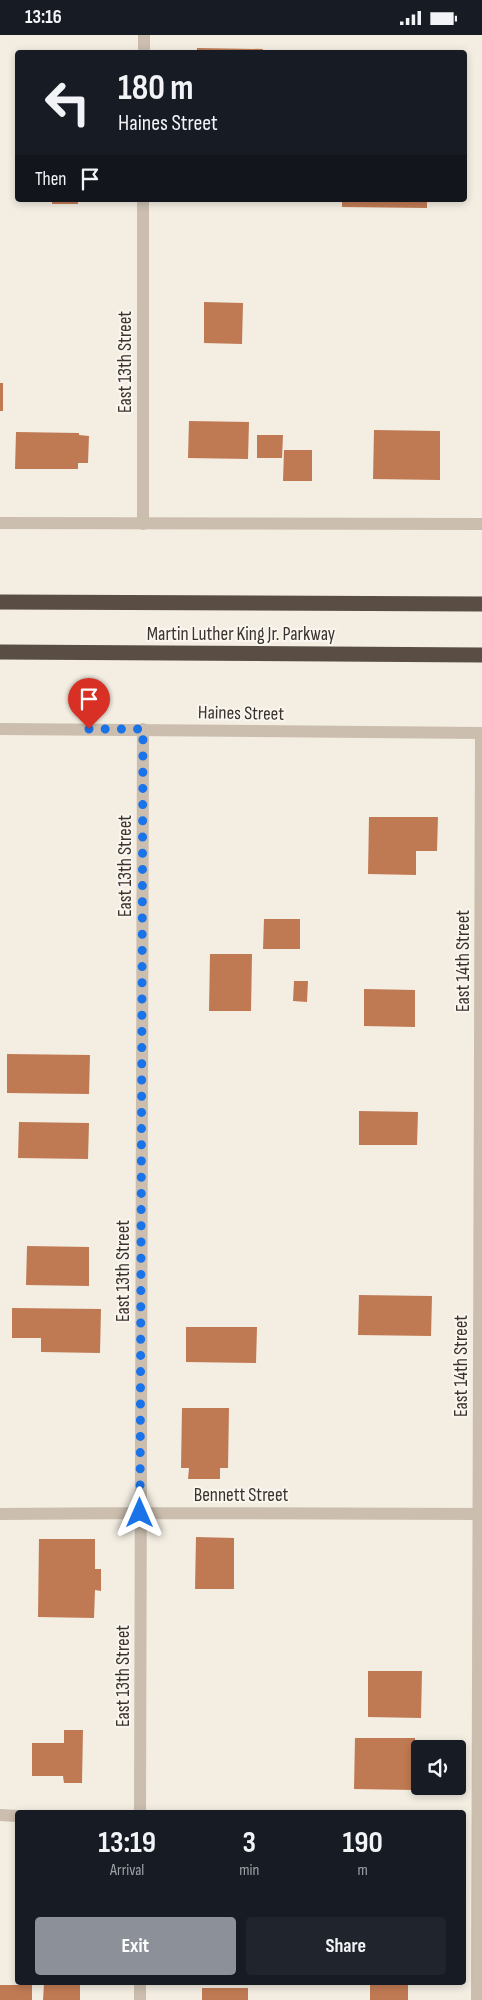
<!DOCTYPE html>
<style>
:root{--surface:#171b24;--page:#20242c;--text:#f1f3f6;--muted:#9ea1a6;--accent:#8c9099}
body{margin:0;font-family:"Sofia Sans Condensed",sans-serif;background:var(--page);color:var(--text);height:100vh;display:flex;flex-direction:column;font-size:19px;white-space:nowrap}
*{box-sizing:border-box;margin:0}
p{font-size:16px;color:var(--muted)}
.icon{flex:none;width:28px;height:28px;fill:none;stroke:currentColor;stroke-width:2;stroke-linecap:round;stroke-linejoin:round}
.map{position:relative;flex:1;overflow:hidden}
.side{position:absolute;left:15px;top:1775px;width:451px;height:175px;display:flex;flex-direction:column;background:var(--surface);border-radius:5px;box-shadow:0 2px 8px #0003}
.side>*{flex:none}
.top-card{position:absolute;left:15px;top:15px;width:452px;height:152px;border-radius:5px;box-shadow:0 2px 8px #0003;background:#171b24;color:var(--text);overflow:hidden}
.fabs{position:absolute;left:411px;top:1705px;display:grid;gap:10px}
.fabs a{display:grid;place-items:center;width:55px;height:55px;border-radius:5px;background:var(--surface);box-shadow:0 2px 8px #0003;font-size:25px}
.pin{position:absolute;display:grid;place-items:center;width:42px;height:42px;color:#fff;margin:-51px -21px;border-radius:50% 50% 50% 0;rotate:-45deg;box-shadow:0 0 5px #0007}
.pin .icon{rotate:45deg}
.me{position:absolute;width:55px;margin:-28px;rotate:0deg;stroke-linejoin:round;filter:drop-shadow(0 0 4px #0008)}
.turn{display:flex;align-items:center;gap:18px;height:105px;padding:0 20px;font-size:22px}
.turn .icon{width:65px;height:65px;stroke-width:2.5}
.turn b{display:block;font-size:35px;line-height:42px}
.then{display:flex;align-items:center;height:48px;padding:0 20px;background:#0003;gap:10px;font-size:19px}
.eta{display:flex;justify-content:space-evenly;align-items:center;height:85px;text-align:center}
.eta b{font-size:30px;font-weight:700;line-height:35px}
.cta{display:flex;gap:10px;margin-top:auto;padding:10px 20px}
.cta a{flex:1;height:58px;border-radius:5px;background:var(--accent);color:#fff;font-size:20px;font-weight:700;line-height:58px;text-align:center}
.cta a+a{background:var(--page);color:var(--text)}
.status{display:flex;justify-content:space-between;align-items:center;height:35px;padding:0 25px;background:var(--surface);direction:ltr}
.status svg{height:14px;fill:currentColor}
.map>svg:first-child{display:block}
.building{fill:#c07a53}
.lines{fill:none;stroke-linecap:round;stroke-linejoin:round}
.minor{stroke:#cbbeae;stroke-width:12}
.tertiary{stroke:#cbbeae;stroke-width:12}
.motorway{stroke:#5a4d44;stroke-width:15}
.route{stroke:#1a73e8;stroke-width:9;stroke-dasharray:0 16.2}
.labels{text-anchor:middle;stroke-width:4;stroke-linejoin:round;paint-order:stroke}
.street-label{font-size:19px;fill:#3a322c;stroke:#faf6ef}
</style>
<div class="status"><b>13:16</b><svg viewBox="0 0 49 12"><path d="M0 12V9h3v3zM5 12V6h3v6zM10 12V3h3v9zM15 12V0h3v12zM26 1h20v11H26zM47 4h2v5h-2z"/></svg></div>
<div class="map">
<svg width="482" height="1965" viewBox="0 0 482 1965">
<rect width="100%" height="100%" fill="#f3ede2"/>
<path class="building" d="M197,13L263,14V18H197Z
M52,165H78V169H52Z
M342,165H427V173L342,172Z
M204,267L243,268L242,309L204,308Z
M0,348H3V376H0Z
M189,386L249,387L248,424L188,423Z
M374,395L440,396V445L373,444Z
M16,397L79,398V400L89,401L88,428H78V434H15Z
M257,400H283L282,423H257Z
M284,415H312V446H283Z
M369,782H438L437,816H416V840L368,839Z
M264,884H300V914H263Z
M210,919H252L251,976H209Z
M294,946H308L307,967L293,966Z
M364,954L415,955V992L364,991Z
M7,1019L90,1020L89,1059L7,1058Z
M359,1076L418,1077L417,1110H359Z
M19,1087L89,1088L88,1124L18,1123Z
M27,1211L89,1212V1251L26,1250Z
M359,1260L432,1261L431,1301L358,1300Z
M12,1273L101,1274L100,1318L41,1317V1303H12Z
M186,1292H257L256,1328L186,1327Z
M182,1373H229L228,1433H220V1444H188L189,1433H181Z
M196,1502L234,1503V1554H195Z
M39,1504H95V1534H101V1556L95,1555L94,1583L38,1582Z
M368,1636H422L421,1683L368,1682Z
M64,1695H83L82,1748H64L63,1741H32V1708H64Z
M355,1703H415V1755L354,1754Z
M44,1948H80V1965H43Z
M370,1948H408V1965H370Z
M0,1950H32V1965H0Z
M202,1953H248V1965H202Z"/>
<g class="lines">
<path class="minor" d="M144,18V0
M143,489V165
M0,1479L140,1478L482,1479
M140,1778L143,694
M0,1780L18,1781
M140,1948V1965
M477,1965L481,698"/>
<path class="tertiary" d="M0,488L482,489
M0,694L482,698"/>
<path class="motorway" d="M0,567L482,569
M0,617L482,620"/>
</g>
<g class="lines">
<path class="route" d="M89,694H143L140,1478"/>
</g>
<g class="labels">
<g class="street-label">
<text transform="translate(124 327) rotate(-90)" y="7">East 13th Street</text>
<text x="241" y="605">Martin Luther King Jr. Parkway</text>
<text transform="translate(241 677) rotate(1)" y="7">Haines Street</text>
<text transform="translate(124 831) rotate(-90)" y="7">East 13th Street</text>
<text transform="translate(462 926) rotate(-90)" y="7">East 14th Street</text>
<text transform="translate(122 1236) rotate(-90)" y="7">East 13th Street</text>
<text transform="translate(460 1331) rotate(-90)" y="7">East 14th Street</text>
<text x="241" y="1466">Bennett Street</text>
<text transform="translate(122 1641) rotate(-90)" y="7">East 13th Street</text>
</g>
</g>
</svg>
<div class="fabs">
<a><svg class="icon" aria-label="sound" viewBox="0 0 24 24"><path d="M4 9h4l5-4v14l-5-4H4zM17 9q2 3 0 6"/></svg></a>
</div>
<div class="pin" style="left:89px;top:694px;background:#d93025"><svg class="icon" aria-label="arrive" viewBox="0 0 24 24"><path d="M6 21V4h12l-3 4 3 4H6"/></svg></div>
<svg class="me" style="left:140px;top:1478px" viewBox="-20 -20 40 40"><path d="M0-17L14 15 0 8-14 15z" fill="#1a73e8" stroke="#fff" stroke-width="4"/></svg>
<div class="top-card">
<div class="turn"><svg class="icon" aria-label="left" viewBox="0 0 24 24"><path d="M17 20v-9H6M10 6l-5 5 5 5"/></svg><div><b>180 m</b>Haines Street</div></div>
<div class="then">Then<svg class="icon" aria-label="arrive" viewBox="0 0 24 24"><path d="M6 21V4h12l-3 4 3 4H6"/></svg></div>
</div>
<section class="side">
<div class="eta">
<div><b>13:19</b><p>Arrival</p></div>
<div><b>3</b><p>min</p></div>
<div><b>190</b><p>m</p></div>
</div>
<div class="cta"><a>Exit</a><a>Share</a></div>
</section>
</div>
